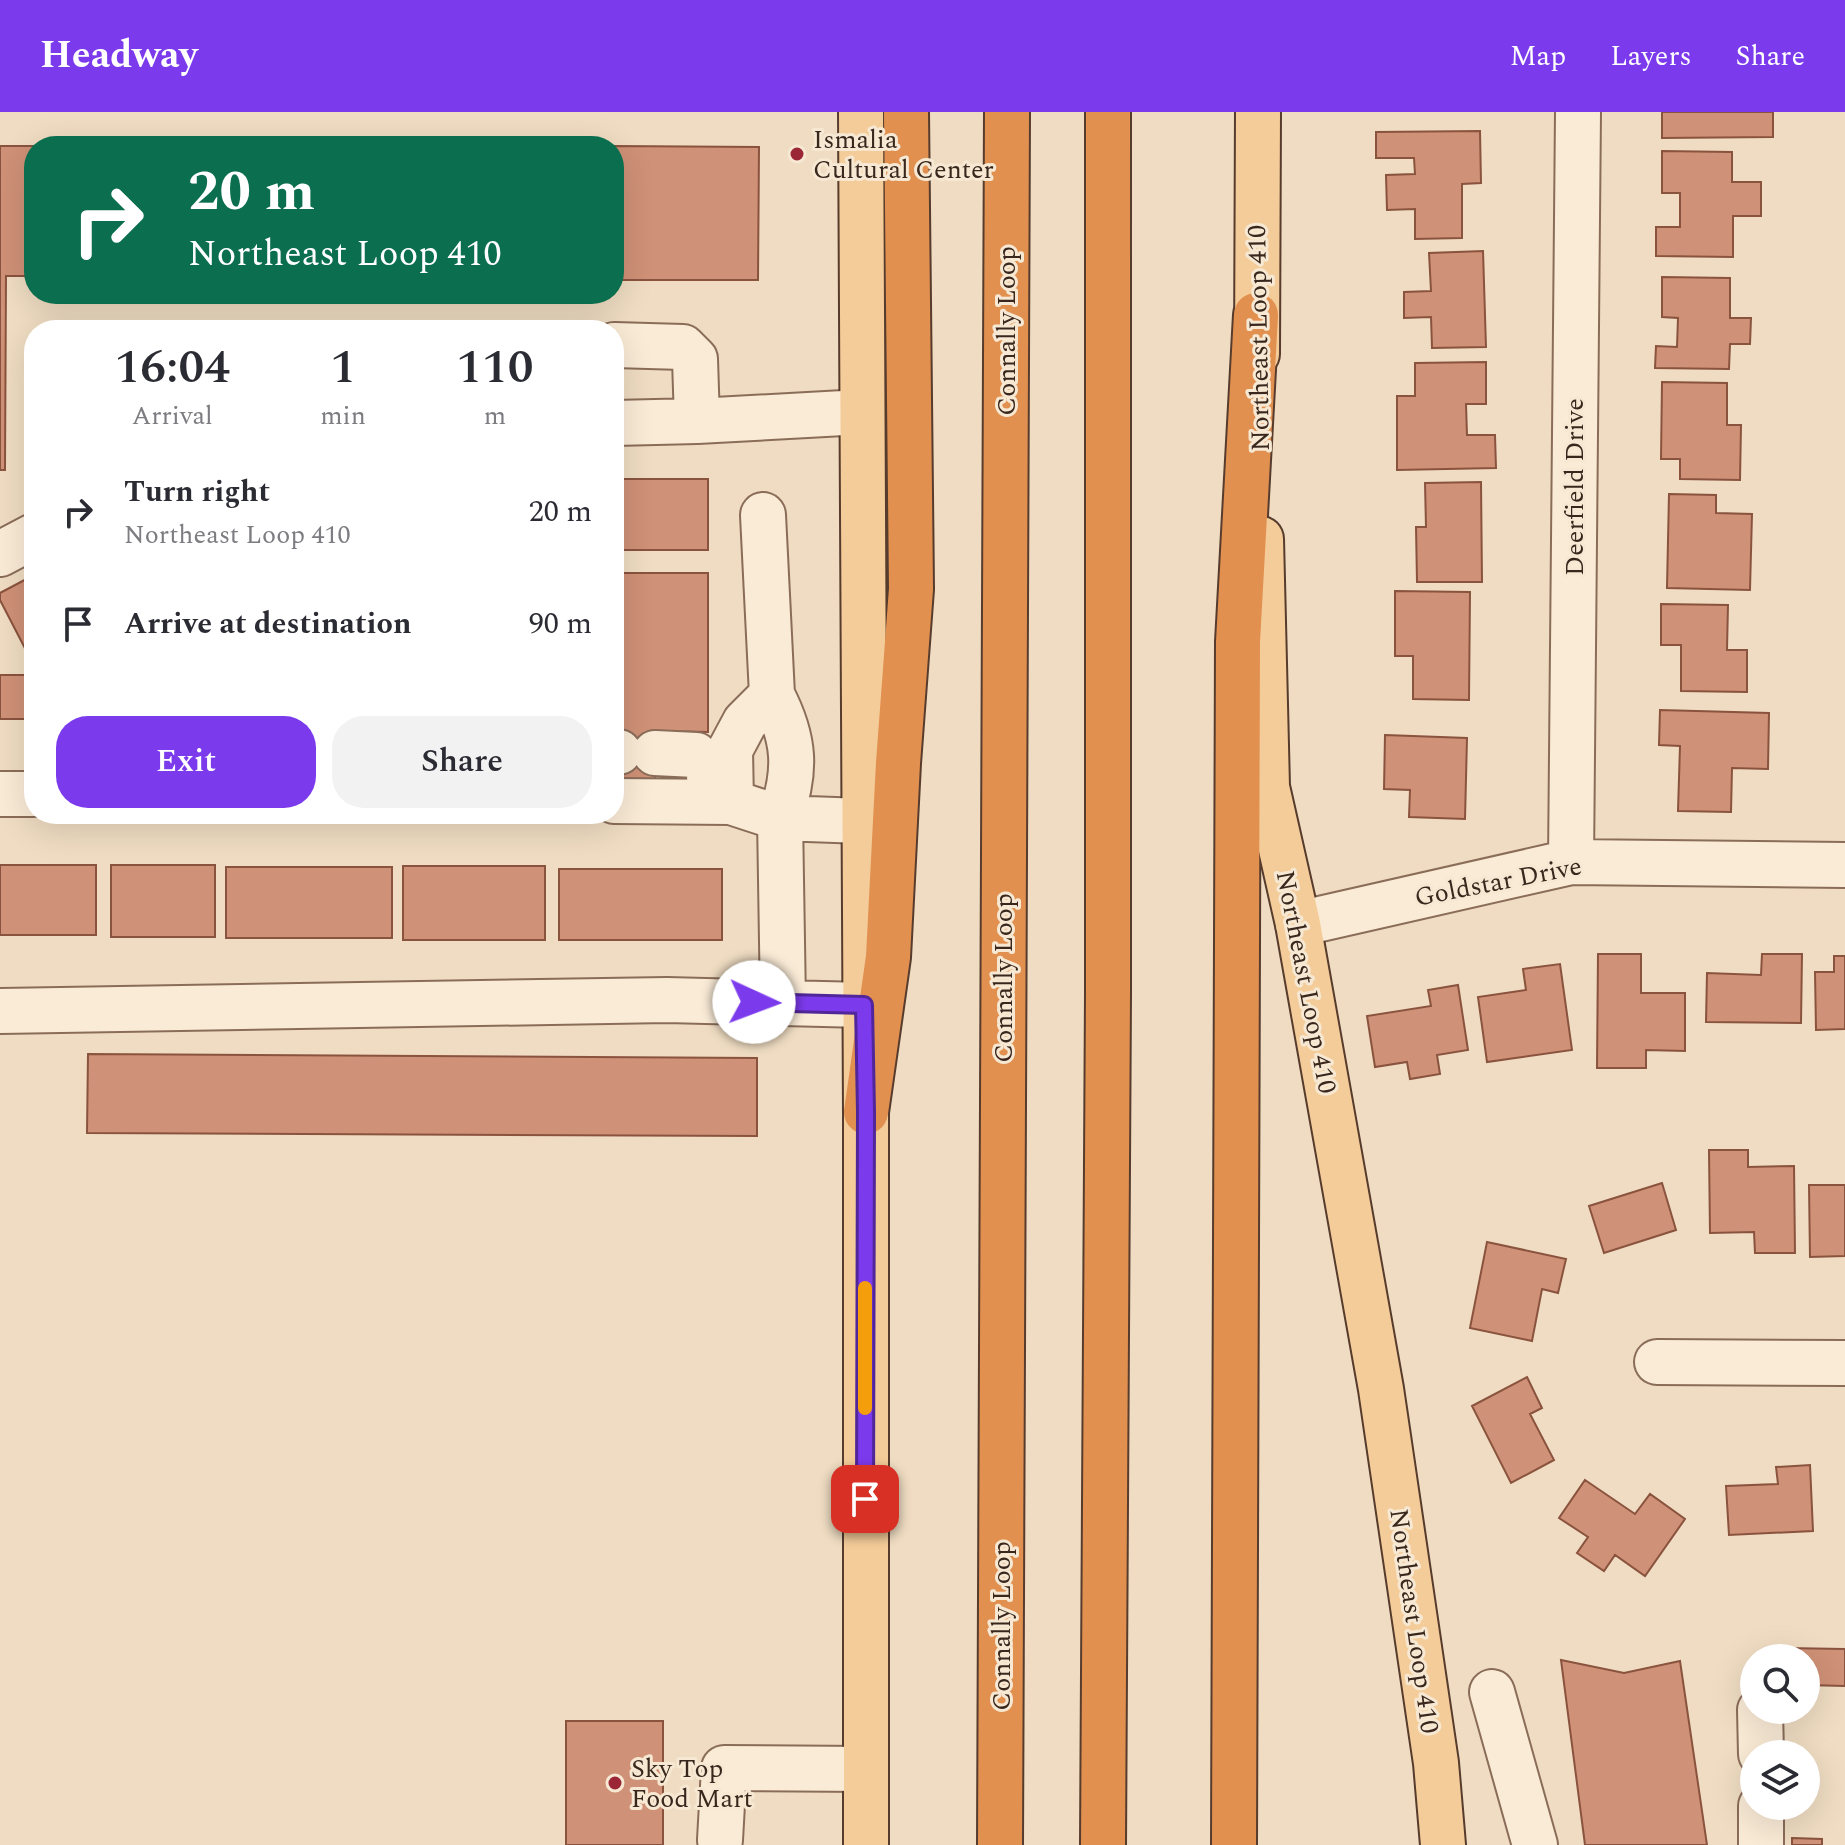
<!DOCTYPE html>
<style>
:root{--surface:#fff;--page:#f2f2f3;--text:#2b2b33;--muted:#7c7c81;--accent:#7c3aed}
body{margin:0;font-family:Spectral,serif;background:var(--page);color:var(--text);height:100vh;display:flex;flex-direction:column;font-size:30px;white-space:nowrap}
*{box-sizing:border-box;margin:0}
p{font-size:26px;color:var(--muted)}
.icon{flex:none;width:44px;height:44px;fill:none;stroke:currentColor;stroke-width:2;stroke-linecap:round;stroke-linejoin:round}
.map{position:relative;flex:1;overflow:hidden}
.panel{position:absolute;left:24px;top:208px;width:600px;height:504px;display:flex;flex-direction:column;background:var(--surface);border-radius:32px;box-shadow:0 8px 32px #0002}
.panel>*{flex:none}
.top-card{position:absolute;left:24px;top:24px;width:600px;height:168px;border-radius:32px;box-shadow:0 8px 32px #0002;background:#0b6e4f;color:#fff;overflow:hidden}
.tools{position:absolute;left:1740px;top:1532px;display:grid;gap:16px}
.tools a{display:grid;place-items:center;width:80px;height:80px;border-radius:50%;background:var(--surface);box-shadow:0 8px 32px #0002;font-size:40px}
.pin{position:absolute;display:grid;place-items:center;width:68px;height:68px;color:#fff;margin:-34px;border-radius:16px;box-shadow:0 4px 12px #0006}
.me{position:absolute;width:88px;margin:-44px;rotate:92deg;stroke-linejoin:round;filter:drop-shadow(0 0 6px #0008)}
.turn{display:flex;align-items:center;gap:28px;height:168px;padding:0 32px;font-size:36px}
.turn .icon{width:104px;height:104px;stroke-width:2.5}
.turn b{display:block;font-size:56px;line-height:68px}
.eta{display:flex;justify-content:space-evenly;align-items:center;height:136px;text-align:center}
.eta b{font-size:48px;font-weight:600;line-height:56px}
.button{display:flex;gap:16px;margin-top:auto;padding:16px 32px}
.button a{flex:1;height:92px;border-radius:32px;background:var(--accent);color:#fff;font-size:32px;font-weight:600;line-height:92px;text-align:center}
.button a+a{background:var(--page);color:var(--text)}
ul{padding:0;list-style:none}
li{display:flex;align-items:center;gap:24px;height:112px;padding:0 32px}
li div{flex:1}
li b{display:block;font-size:30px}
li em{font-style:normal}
header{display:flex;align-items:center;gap:48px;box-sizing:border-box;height:112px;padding:0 40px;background:var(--accent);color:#fff}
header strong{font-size:38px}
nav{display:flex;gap:44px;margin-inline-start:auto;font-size:28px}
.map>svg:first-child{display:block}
.building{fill:#cf9177;stroke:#8a533e;stroke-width:2}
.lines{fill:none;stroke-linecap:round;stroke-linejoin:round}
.minor-casing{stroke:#8a6d59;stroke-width:48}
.major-casing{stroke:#573c2d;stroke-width:48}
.highway-casing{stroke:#573c2d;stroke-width:48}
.minor{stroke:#faebd6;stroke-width:44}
.major{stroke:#f4cc99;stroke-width:44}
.highway{stroke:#e19050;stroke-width:44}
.route-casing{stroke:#51269a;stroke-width:20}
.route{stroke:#7c3aed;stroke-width:14}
.slow{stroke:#f59e0b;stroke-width:14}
.poi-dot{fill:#9b2736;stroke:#f6e8d2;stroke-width:3}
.labels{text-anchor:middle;stroke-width:6;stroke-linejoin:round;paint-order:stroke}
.poi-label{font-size:26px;fill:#39271d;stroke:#f6e8d2;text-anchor:start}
.street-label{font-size:26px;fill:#39271d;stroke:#f6e8d2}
</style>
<header>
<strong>Headway</strong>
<nav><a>Map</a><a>Layers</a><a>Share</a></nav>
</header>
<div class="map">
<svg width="1845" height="1733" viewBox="0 0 1845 1733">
<rect width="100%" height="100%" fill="#efdcc2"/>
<path class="building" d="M1662,0H1773V25L1662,26Z
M1480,19L1481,71L1462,72V126L1415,127V97L1387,98L1386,63L1415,62L1414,46H1376V20Z
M332,33L543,34H332Z
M0,34H34V164H6L5,358H0Z
M614,34L759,35L758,168H614Z
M1662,39L1732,40V70H1761V104H1733V145L1656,144V115H1680V81H1662Z
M1483,139L1486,235L1432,236L1431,205L1404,206V180L1431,179L1429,141Z
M1662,165L1730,166V206H1751L1750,232H1730L1729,257L1655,256L1656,234L1677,235L1678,206L1662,205Z
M1486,250V292H1466L1467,323H1495L1496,356L1397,358V284H1415V251Z
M1662,270L1727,271V313H1741L1740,368L1680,367V347H1661Z
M614,367H708V438H614Z
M1481,370L1482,470H1417L1416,415H1426L1425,371Z
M1669,382L1716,383V401L1752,402L1750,478L1667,476Z
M614,461H708V620L655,619V668H619V564H614Z
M34,463V543L30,546L0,488V481Z
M1395,479L1470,480L1469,588L1413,587V544H1395Z
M1661,492L1728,493L1727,538H1747V580L1681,579V533H1661Z
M0,563H34V607H0Z
M1660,598L1769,601L1768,657L1732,656L1731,700L1678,699L1680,634L1659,633Z
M1385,623L1467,626L1465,707L1409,705L1410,678L1384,677Z
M0,753H96V823H0Z
M111,753H215V825H111Z
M403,754H545V828H403Z
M226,755H392V826H226Z
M559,757H722V828H559Z
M1598,842H1641V881H1685V939L1646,938V956H1597Z
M1762,842H1802L1801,911L1706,910L1707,861L1761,863Z
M1834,844H1845V917L1816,918L1815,860H1834Z
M1560,852L1572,938L1487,950L1478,885L1526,878L1523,857Z
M1458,873L1468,938L1437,943L1440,962L1410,967L1407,950L1375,955L1367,904L1431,894L1428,878Z
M88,942L757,946V1024L87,1021Z
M1709,1038H1748V1055L1794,1054L1795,1141H1755L1754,1120L1710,1121Z
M1662,1071L1676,1118L1604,1141L1589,1094Z
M1809,1073H1845V1144L1810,1145Z
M1487,1130L1566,1147L1558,1181L1542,1177L1532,1229L1470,1216Z
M1527,1265L1542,1296L1530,1302L1554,1348L1511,1371L1472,1294Z
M1810,1353L1813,1419L1729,1423L1726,1374L1778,1372L1776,1355Z
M1585,1368L1635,1402L1650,1382L1685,1407L1645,1464L1615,1443L1604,1459L1577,1441L1588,1425L1559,1406Z
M1785,1536L1845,1537V1574L1806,1573V1546H1785Z
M1561,1548L1624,1561L1680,1549L1707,1733H1585Z
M566,1609H663V1733H566Z
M1792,1726L1822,1727V1733H1792Z"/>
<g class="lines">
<defs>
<path id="minor" d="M614,233L683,235L695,247L697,309
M614,311L697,309L862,300
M763,403L772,583C795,627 797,659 780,706L863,709
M0,442L34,424
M614,641L619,640
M655,641L696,643L708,655L712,690
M0,682H34
M614,689L731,690L780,706L783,891
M731,690L730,638L745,610L772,583
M1571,750L1578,0
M1298,812L1571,750L1845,753
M0,899L667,888L864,893
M1657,1250L1845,1251
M1492,1580L1535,1733
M1760,1598L1761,1642
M1761,1694V1733
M720,1728L724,1656L865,1657"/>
<path id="major" d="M861,0L866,1000V1733
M1257,242L1258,0
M1261,427L1267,675L1298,812L1381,1277L1436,1651L1443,1733"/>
<path id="highway" d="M866,1000L888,845L898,651L911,477L906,0
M1000,1733L1007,0
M1103,1733L1108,882V0
M1234,1733L1238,530L1256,203"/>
</defs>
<use href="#minor" class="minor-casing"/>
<use href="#major" class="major-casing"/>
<use href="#highway" class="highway-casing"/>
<use href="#minor" class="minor"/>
<use href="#major" class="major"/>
<use href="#highway" class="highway"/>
</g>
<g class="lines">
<defs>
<path id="route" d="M754,890L864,893L866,1000L865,1387"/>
</defs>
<use href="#route" class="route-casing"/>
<use href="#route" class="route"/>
<path class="slow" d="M865,1176V1296"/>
</g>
<g class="poi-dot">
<circle cx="797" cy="42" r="8"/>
<circle cx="615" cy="1671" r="8"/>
</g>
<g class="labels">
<g class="poi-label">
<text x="813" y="36">Ismalia<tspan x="813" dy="30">Cultural Center</tspan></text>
<text x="631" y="1665">Sky Top<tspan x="631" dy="30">Food Mart</tspan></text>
</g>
<g class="street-label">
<text transform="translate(1006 219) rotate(-90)" y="9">Connally Loop</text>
<text transform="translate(1258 226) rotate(-91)" y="9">Northeast Loop 410</text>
<text transform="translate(1574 375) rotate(-90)" y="9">Deerfield Drive</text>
<text transform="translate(1498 769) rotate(-11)" y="9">Goldstar Drive</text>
<text transform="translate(1003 866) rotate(-90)" y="9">Connally Loop</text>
<text transform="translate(1307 870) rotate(79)" y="9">Northeast Loop 410</text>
<text transform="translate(1415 1509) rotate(82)" y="9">Northeast Loop 410</text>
<text transform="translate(1001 1514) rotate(-90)" y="9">Connally Loop</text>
</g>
</g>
</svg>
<div class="tools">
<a><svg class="icon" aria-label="search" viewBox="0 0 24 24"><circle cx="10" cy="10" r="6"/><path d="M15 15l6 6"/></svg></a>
<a><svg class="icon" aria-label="layers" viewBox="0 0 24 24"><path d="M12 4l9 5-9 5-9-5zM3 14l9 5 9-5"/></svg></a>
</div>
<div class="pin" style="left:865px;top:1387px;background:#d93025"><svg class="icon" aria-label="arrive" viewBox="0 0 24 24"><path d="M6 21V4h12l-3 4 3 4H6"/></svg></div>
<svg class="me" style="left:754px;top:890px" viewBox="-20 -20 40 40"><circle r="19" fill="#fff"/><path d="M0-13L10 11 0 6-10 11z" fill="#7c3aed"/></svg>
<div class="top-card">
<div class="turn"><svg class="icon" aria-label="right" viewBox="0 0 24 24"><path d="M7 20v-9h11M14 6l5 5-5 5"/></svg><div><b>20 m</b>Northeast Loop 410</div></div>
</div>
<section class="panel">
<div class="eta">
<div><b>16:04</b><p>Arrival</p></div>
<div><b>1</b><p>min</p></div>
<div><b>110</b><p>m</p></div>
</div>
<ul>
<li><svg class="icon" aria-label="right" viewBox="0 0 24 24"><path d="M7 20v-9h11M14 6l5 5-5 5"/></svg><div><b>Turn right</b><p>Northeast Loop 410</p></div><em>20 m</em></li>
<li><svg class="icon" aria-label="arrive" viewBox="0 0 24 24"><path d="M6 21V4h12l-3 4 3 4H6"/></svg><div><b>Arrive at destination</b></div><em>90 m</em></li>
</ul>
<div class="button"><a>Exit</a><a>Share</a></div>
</section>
</div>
